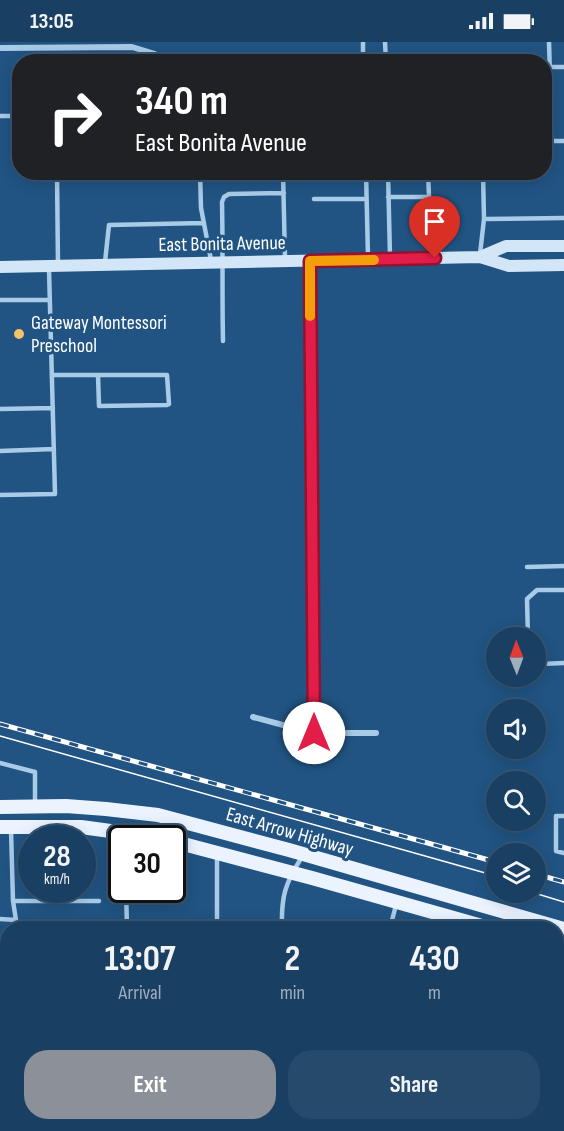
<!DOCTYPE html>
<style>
:root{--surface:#193f62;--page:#264a6b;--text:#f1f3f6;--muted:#9fafbe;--line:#375877;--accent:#8c9099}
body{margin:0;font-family:"Sofia Sans Condensed",sans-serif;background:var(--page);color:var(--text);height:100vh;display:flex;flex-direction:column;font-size:22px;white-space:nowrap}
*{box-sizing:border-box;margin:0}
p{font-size:20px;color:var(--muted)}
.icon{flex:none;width:33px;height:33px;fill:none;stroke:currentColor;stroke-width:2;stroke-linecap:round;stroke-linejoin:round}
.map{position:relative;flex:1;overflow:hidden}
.panel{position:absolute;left:0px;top:879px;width:564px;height:210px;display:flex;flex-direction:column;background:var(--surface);border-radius:24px 24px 0 0;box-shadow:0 3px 15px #0003,0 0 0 2px var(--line)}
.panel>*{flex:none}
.banner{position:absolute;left:12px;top:12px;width:540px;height:126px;border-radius:24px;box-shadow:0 3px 15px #0003,0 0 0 2px var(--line);background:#202124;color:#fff;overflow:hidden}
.needle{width:39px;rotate:359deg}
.fabs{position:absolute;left:486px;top:585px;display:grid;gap:12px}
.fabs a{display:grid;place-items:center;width:60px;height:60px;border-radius:50%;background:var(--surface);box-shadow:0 3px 15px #0003,0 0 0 2px var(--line);font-size:30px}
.speed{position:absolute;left:18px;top:783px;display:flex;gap:12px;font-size:30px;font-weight:700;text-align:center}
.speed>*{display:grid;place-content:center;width:78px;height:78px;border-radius:50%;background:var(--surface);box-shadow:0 3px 15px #0003,0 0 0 2px var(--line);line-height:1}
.speed small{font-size:15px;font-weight:400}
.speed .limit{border:3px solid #111;border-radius:9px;background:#fff;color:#111}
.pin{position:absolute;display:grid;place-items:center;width:51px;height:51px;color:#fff;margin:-62px -26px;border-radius:50% 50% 50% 0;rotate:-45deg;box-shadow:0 0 6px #0007}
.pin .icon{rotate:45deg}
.me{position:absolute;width:66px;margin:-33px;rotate:0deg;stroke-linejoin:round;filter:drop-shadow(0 0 4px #0008)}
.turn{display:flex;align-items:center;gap:21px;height:126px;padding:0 24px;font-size:27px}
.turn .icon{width:78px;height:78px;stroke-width:2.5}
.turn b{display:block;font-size:42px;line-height:51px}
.eta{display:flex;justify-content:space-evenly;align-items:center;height:102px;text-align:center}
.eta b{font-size:36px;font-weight:700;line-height:42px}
.button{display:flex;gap:12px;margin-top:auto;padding:12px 24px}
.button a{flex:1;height:69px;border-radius:24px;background:var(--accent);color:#fff;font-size:24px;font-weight:700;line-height:69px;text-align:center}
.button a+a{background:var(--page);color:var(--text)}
.status{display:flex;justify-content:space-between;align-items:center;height:42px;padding:0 30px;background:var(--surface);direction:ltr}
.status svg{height:16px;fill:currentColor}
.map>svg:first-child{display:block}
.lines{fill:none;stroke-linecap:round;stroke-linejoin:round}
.service{stroke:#a8cbe8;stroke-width:4.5}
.minor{stroke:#a8cbe8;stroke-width:6}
.secondary{stroke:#d3e6f7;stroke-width:12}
.primary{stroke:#ebf4fe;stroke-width:14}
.tram{stroke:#fff;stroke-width:1.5}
.rail-casing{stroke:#fff;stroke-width:5}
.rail{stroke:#215483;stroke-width:3;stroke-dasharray:9;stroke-linecap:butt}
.route-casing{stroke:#92132f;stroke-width:15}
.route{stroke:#e11d48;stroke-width:10}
.slow{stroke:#f59e0b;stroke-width:10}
.poi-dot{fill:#f5c16a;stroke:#215483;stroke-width:2}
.labels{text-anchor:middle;stroke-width:6;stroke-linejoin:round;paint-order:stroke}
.street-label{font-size:20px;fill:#fff;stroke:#215483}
.poi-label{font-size:20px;fill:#fff;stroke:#215483;text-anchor:start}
</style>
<div class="status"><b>13:05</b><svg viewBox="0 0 49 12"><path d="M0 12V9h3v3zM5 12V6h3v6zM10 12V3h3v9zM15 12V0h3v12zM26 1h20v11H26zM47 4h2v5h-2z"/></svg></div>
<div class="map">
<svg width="564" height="1089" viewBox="0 0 564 1089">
<rect width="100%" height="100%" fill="#215483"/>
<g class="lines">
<path class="service" d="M363,0V20
M385,0L386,20
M549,0L552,99
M311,16L363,15
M550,25H564
M0,74H20
M544,99H564
M57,130L58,224
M200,130L201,166L211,218
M283,130L285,217
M366,130L368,215
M388,130L390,215
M388,155H429L428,130
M314,157H366
M484,177L564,176
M480,212L484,177L483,130
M105,220L109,183L204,181
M0,258H50
M223,299C222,253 223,206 222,160L224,155L229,152L284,151
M52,333H167L169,362L167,363L99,364L98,333
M0,367L53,366
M0,409L54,407
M0,453L55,452L49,227
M527,525L564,524
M528,596L527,557L537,548H564
M536,619L540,622L564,621
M0,721L35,730V762
M564,774H556V809L564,811
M11,787L13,859H99
M217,814V886
M45,848V859
M126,848L127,886
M0,877L16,878L13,859
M282,886C281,855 285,841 302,815
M390,886L396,863
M0,906H8
M556,928L564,930
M556,1010L564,1011"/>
<path class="minor" d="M0,6L132,5L155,12
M310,219L313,691
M253,675L313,691H376
M556,1067H564
M246,1082V1089
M339,1082V1089
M111,1089L138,1082"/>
<path class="secondary" d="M480,215L509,224L564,223
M0,225L480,215L506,204H564"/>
<path class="primary" d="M0,765L66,764L106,767L158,773L289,808L564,887
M0,785H81L162,796
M172,799L312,836L489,886
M556,904L564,906"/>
<path class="tram" d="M0,694L496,834
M531,850L564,860"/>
<defs>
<path id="rail" d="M0,682L496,820
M536,832L564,840
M556,1042L564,1041
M0,1051H8"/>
</defs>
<use href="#rail" class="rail-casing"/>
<use href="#rail" class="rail"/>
</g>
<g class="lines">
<defs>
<path id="route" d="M314,691L310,219L435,216"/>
</defs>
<use href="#route" class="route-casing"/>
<use href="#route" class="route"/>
<path class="slow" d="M310,274V219L374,218"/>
</g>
<circle class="poi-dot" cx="19" cy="292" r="6"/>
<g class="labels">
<g class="street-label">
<text transform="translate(222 201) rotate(-1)" y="7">East Bonita Avenue</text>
<text transform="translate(290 789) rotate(16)" y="7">East Arrow Highway</text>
</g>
<g class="poi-label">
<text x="31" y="287">Gateway Montessori<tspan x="31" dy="23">Preschool</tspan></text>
</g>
</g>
</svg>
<div class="fabs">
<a><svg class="needle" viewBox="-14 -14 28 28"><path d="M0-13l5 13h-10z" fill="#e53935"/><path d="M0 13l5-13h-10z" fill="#9fafbe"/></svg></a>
<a><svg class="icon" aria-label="sound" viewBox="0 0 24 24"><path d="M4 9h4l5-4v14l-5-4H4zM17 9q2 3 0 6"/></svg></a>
<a><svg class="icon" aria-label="search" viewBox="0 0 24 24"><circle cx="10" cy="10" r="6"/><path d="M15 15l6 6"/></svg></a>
<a><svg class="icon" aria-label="layers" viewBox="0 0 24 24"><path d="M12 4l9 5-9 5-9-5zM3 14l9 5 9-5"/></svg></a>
</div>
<div class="speed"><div>28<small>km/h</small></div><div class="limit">30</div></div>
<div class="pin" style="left:435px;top:216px;background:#d93025"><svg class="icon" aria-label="arrive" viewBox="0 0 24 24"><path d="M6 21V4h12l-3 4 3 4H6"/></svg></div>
<svg class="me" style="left:314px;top:691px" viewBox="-20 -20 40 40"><circle r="19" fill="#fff"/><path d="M0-13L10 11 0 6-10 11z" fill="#e11d48"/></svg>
<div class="banner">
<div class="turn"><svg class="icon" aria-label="right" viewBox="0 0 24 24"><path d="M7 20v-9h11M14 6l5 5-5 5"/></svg><div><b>340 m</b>East Bonita Avenue</div></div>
</div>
<section class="panel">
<div class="eta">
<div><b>13:07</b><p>Arrival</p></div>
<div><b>2</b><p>min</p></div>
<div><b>430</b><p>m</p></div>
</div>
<div class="button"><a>Exit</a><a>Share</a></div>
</section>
</div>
